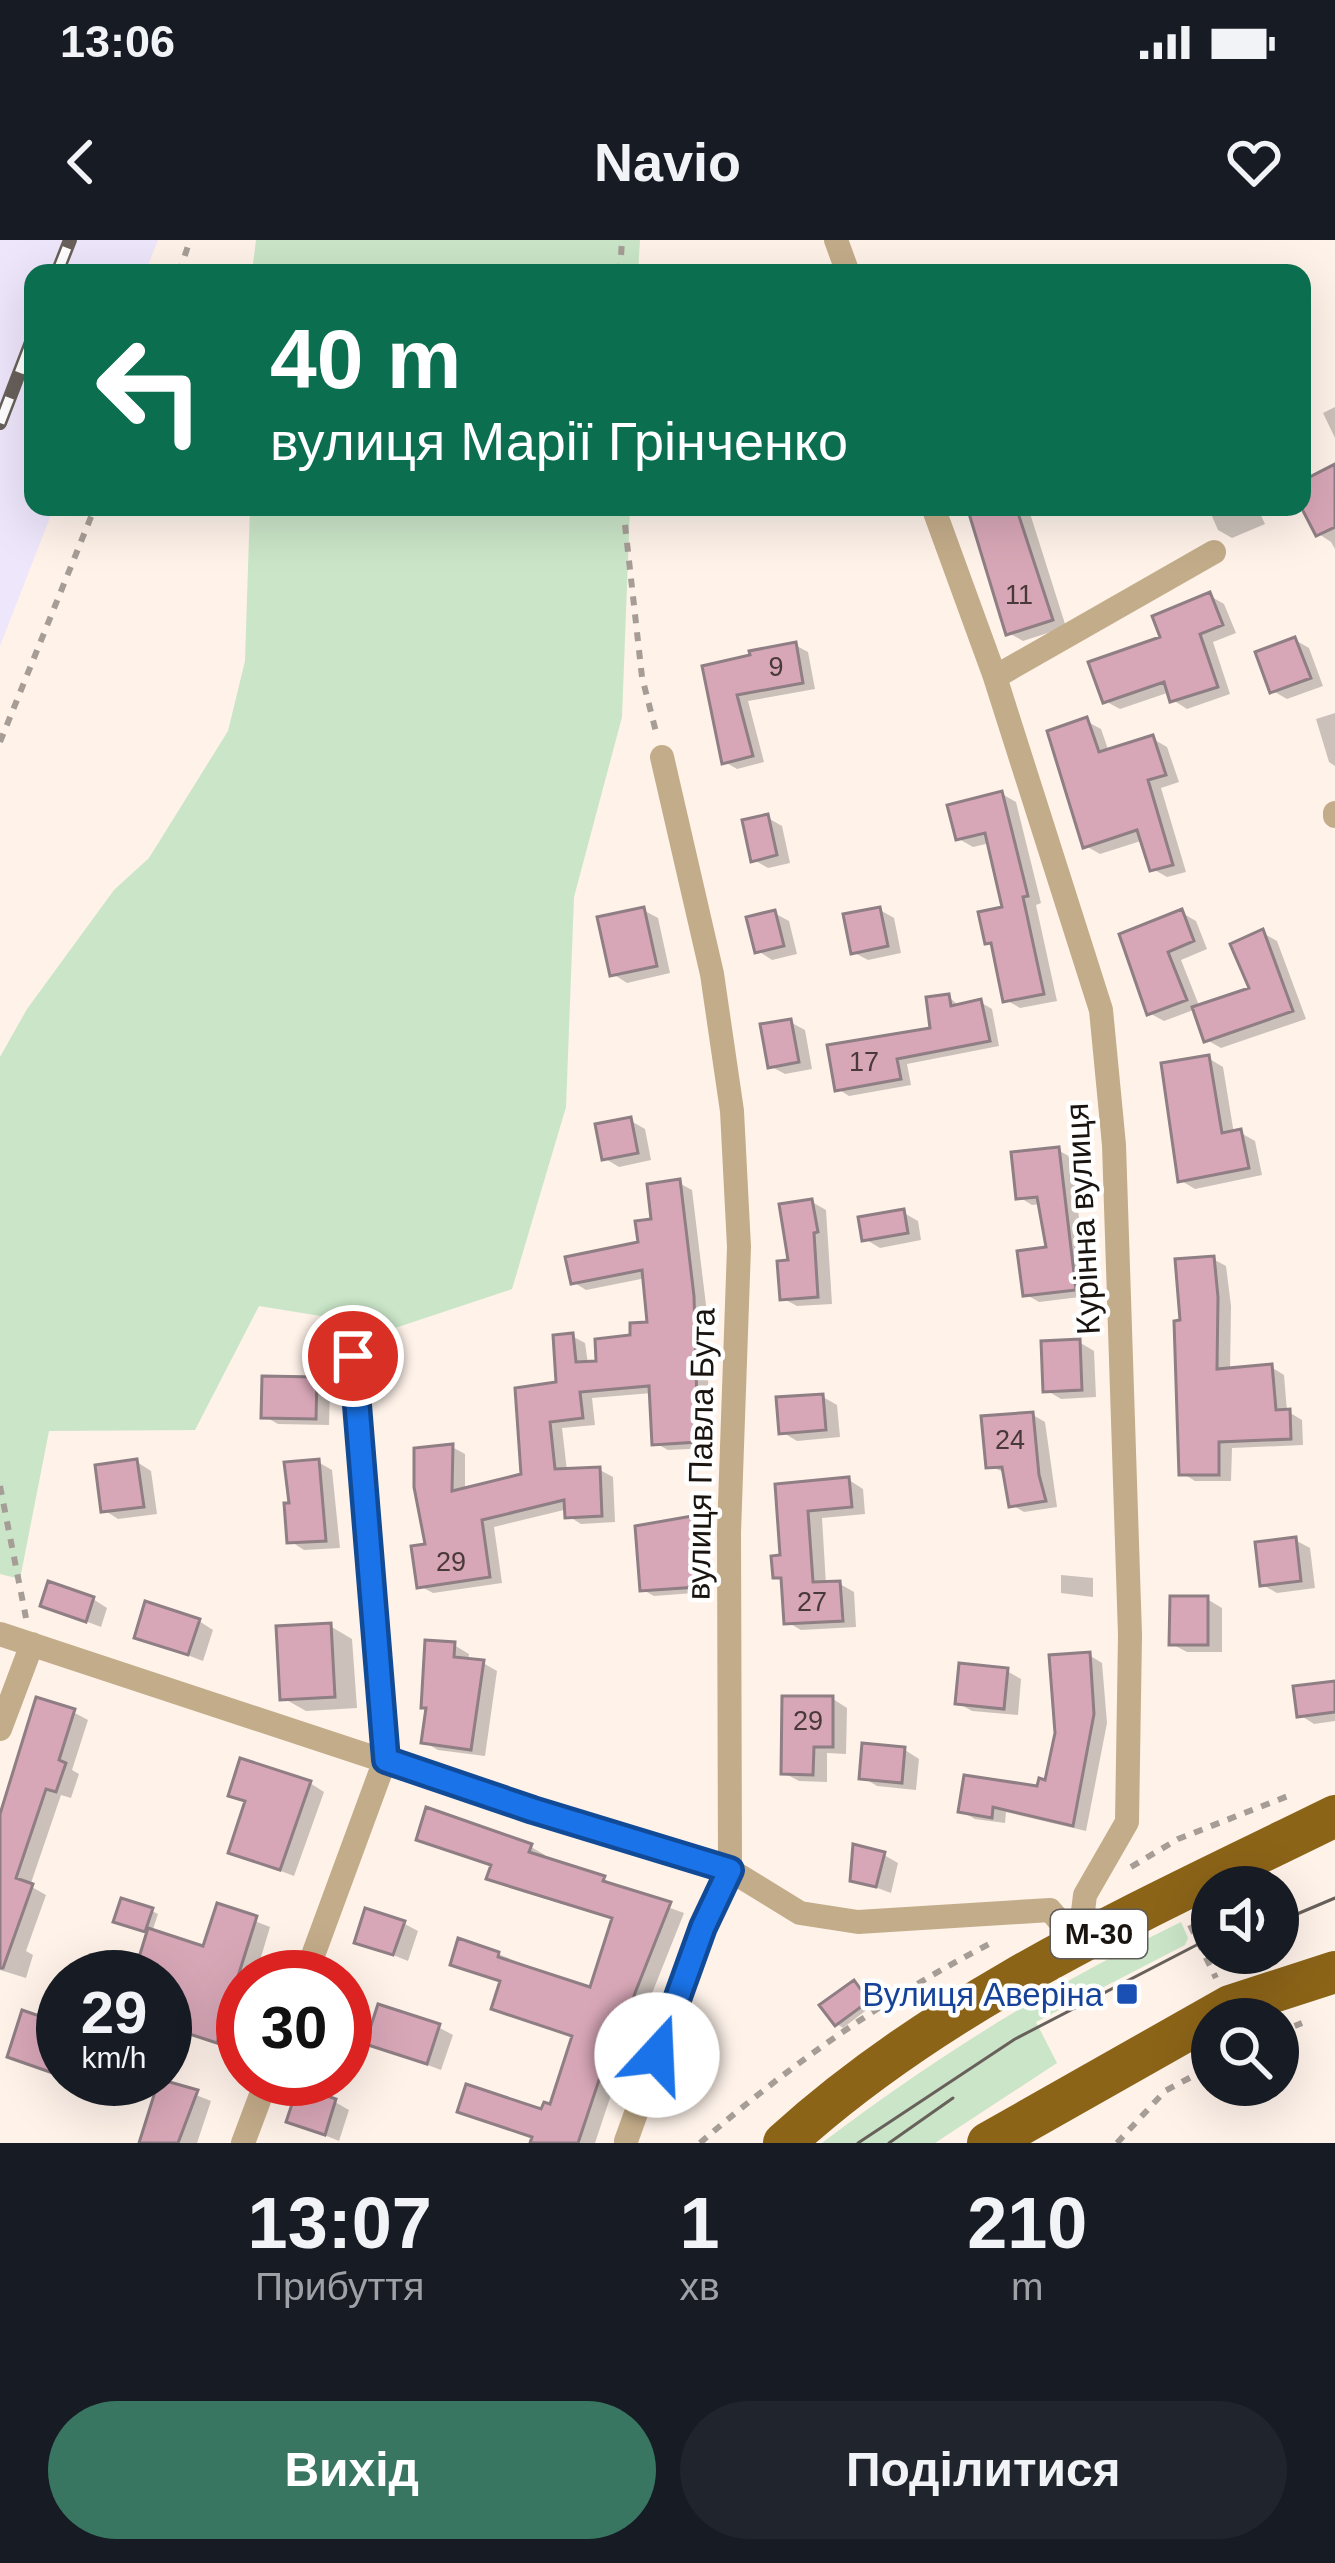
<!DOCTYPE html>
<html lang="uk">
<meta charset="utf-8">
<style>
:root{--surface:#171b24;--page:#20242c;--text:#f1f3f6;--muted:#9ea1a6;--accent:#387661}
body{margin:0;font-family:Helvetica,sans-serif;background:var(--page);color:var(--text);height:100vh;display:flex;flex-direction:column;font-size:45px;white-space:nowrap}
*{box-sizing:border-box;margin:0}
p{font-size:39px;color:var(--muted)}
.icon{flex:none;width:66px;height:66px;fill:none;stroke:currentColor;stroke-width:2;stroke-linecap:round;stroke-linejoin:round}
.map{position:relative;height:1903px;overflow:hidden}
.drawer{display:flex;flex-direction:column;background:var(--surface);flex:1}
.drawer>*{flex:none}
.hud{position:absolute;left:24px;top:24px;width:1287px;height:252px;border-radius:24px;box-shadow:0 12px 48px #0002;background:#0b6e4f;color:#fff;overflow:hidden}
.buttons{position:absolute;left:1191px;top:1626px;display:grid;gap:24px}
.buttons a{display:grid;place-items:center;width:108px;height:108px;border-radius:50%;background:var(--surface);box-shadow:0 12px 48px #0002;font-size:60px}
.speed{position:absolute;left:36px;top:1710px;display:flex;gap:24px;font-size:60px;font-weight:700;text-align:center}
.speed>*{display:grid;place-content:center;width:156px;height:156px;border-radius:50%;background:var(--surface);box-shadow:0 12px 48px #0002;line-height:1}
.speed small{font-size:30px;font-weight:400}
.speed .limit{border:18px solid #d22;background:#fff;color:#111}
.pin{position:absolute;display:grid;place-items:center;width:102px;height:102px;color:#fff;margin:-51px;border:6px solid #fff;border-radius:50%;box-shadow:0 3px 12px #0007}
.me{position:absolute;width:132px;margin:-66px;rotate:20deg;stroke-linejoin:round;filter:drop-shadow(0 0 9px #0008)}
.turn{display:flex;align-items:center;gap:42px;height:252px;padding:0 48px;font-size:54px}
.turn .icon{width:156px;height:156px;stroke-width:2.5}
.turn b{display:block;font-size:84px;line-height:102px}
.eta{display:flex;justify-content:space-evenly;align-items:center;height:204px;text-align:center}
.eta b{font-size:72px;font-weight:800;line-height:84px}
.primary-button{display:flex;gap:24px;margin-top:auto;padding:24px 48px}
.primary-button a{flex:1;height:138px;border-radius:72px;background:var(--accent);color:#fff;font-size:48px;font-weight:800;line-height:138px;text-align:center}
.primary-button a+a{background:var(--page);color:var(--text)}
.status{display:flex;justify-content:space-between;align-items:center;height:84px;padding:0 60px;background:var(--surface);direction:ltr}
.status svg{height:33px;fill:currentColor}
header{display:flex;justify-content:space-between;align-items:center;height:156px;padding:0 48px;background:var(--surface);font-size:54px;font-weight:800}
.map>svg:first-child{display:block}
.industrial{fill:#eee6fb}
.green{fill:#cae5c8}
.shadow{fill:#0003}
.building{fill:#d8a7b7;stroke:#8f7e84;stroke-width:3}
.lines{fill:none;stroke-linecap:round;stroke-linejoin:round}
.path{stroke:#a69d96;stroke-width:6;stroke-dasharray:9 9;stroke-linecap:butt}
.service{stroke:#c3ac89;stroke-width:12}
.minor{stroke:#c3ac89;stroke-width:24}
.trunk{stroke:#8c6418;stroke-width:42}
.tram{stroke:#68605a;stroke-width:3}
.rail-casing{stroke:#68605a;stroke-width:14}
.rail{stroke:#fff;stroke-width:9;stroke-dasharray:27;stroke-linecap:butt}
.route-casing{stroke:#114b97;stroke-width:30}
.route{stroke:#1a73e8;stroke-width:21}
.transit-dot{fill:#1a4fb4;stroke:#fff;stroke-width:4.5}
.labels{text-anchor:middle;stroke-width:9;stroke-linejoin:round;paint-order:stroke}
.number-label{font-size:27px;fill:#49393a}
.shield{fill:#fff;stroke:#5e5a58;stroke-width:3}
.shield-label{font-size:30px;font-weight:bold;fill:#191410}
.street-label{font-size:33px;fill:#191410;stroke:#fff}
.transit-label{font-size:33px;fill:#164399;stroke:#fff;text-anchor:end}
</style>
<div class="status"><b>13:06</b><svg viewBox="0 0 49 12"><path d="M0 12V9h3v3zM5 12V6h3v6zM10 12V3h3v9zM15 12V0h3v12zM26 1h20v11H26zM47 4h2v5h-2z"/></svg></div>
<header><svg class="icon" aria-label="back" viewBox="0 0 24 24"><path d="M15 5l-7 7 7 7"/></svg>Navio<svg class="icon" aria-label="heart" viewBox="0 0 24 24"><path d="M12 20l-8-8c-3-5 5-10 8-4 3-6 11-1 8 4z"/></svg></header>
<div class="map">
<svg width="1335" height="1903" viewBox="0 0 1335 1903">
<rect width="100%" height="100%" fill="#fef2e9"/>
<path class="industrial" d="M0,0H158L145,33H33V267H54L0,406Z"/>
<path class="green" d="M256,0H640L638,33H252Z
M250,267H630L622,477L574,657L566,867L512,1049L395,1088L259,1066L195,1190L49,1191L20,1339L0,1334V817L27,769L114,650L149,618L228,491L245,421Z
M1181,1682L1188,1698L1185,1705L1036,1782L1057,1823L935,1903H822C935,1817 1053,1744 1181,1682Z"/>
<path class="shadow" d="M1335,167V198L1323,173Z
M1335,228V309L1331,302L1319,294L1302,262V245Z
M970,267H1028L1066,387L1023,401L1009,393Z
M1208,267H1257L1265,284L1232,298L1218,290Z
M1210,356L1224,364L1236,393L1213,402L1230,454L1187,469L1173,460L1170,452L1120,469L1105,461Z
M1295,400L1309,408L1323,446L1287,459L1273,451Z
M795,405L808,412L815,449L748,461L764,522L737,529L725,522L705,428Z
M1335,473V526L1329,522L1316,479Z
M1086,481L1101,489L1109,512L1153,499L1167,507L1179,542L1161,548L1186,632L1167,637L1153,629L1144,600L1100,614L1086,606Z
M1002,554L1016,562L1041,663L1036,665L1057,761L1020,768L1006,760L995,707L988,702L1006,669L990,603L973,607L959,599Z
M768,578L782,586L790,623L768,628L754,620Z
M643,670L658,678L670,733L627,743L613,734Z
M880,670L894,678L901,713L868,720L853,712Z
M774,673L789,681L797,714L772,720L758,711Z
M1182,673L1196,681L1207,709L1181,720L1200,768L1253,750L1263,693L1277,701L1306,779L1221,808L1207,800L1196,769L1164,781L1149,773L1137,742Z
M949,757L960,767L980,762L992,769L999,806L907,824L911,845L849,856L838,849L933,790Z
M790,782L805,790L812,829L785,834L770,826Z
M1208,818L1223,827L1234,894L1241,893L1255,901L1262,935L1195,949L1180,940Z
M631,881L645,889L651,920L619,927L604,918Z
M1058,910L1072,918L1088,1056L1039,1062L1025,1054L1049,1010L1041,964L1032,965L1019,957Z
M679,943L692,950L706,1065L710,1208L668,1210L655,1203L652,1153L592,1158L595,1185L562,1188L567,1231L600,1230L613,1237L615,1282L581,1284L568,1276V1269L494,1287L502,1343L433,1353L420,1346L452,1207L465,1214V1251L524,1236L559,1145L572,1096L585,1103L588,1124L600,1123L651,1085L646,1038L586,1050L573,1042L641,1005Z
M812,962L826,970L832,1064L797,1066L782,1058Z
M904,973L918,981L921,1000L880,1008L865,999Z
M1213,1019L1226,1026L1231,1066L1230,1131L1271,1127L1284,1135L1287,1171L1302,1180L1303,1205L1232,1208L1231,1241H1195L1182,1233L1184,1083Z
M1079,1102L1094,1111L1096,1157L1061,1159L1046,1150Z
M316,1140L330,1149L329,1185L278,1184L264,1176Z
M823,1157L837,1165L840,1197L797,1201L782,1192Z
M1033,1175L1045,1182L1057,1267L1024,1272L1012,1265L1006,1233L989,1226Z
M137,1222L151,1231L157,1274L118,1279L104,1270Z
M318,1222L332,1230L340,1308L304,1310L290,1301Z
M849,1240L863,1249L865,1274L822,1278L826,1345L840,1344L854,1352L856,1387L801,1390L787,1382L785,1342L775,1336L783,1318L778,1246Z
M692,1279L702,1285L707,1352L654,1356L643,1350Z
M1295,1300L1310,1308L1315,1348L1277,1353L1263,1345Z
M1061,1335L1093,1338V1357L1061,1353Z
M93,1359L107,1368L101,1387L43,1365Z
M1207,1359L1222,1368V1412H1187L1172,1404Z
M199,1381L213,1390L203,1421L137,1396Z
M330,1386L352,1399L357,1468L306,1471L283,1458Z
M454,1405L469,1414L468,1421L483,1423L497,1431L485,1516L438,1510L424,1502Z
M1089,1415L1102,1423L1107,1483L1086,1591L1006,1572L1005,1583L975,1579L961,1571L1039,1549L1048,1543Z
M1007,1431L1021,1439L1018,1475L972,1471L958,1463Z
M1335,1444V1481L1314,1484L1300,1475Z
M833,1459L847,1468L846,1514L827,1513V1542L799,1541L784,1533Z
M73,1472L88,1480L72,1530L79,1534L71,1558L61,1555L30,1646L46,1655L26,1711L33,1715L26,1738L0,1730V1574Z
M905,1510L919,1519L916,1550L877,1546L862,1537Z
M310,1543L324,1552L294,1636L231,1612L247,1563L232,1554Z
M419,1599L531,1607L545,1615L543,1619L604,1639L618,1649L684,1673L649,1761L621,1848L614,1846L595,1903H534L535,1899L460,1871L543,1872L552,1868L575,1798L494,1768L502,1743L453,1723L498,1714L591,1751L615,1680L504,1646L490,1638L493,1627Z
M884,1615L898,1623L891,1653L853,1639Z
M219,1667L270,1687L255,1737H243V1773L232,1809L165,1787V1737H136L150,1693L123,1684L152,1671L158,1674L152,1692L205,1710Z
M403,1683L418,1691L408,1721L358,1701Z
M854,1744L873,1765L843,1788L837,1784Z
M63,1787V1837L10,1816Z
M438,1787L453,1795L441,1830L369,1803Z
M161,1841L211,1861L197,1903H138Z
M335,1862L349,1870L339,1901L290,1881Z"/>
<path class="building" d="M1335,224V287L1316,296L1302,269V241Z
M967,267H1016L1053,380L1006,395Z
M1210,352L1223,385L1200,394L1218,447L1170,462L1164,442L1103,463L1088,422L1160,397L1152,376Z
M1295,397L1311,438L1270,453L1255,412Z
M796,402L803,443L737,455L753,516L722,524L702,426L750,415L749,411Z
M1087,477L1099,512L1153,495L1166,535L1148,540L1173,625L1150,631L1137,590L1083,608L1047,491Z
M1002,551L1028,656L1023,657L1044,754L1003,762L991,703L985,704L978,672L1002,667L985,593L956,600L947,565Z
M768,574L777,615L751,622L742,580Z
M644,667L657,726L610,736L597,677Z
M880,667L888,706L851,714L843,674Z
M1182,669L1194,701L1168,712L1187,760L1147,775L1119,694Z
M775,670L784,706L755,713L746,677Z
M1263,689L1293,771L1204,802L1192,767L1249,748L1230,704Z
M949,754L951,766L981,759L990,801L897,819L901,839L835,851L827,805L930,788L926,757Z
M791,779L799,822L768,828L760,784Z
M1209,815L1222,893L1241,889L1249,928L1178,942L1161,823Z
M631,877L638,913L602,920L595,884Z
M1059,907L1076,1050L1023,1056L1017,1011L1046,1007L1037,957L1016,959L1011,912Z
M680,939L694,1056L698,1202L652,1205L649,1146L580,1152L583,1178L550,1182L555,1229L600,1227L602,1276L565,1278L564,1260L482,1280L490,1337L417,1348L411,1306L425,1304L414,1247V1208L453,1204L452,1251L521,1234L515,1148L556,1142L553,1095L573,1093L576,1122L596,1121L595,1099L630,1095V1083L647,1082L642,1030L571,1044L565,1017L638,1002L635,981L651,979L647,944Z
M812,959L818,992L814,993L818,1057L780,1060L777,1021L788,1020L779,964Z
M904,969L908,993L862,1001L858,977Z
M1214,1016L1218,1057L1217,1129L1272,1124L1276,1170L1290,1169L1291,1199L1219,1202V1235H1179L1174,1081L1180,1080L1175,1019Z
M1080,1099L1082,1150L1043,1152L1041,1101Z
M262,1136L317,1137L316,1179L261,1178Z
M823,1154L826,1190L779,1194L776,1157Z
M1033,1172L1039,1235L1046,1261L1009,1267L1002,1227L986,1228L981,1176Z
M137,1219L144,1267L101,1272L95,1225Z
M319,1219L326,1301L287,1303L284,1263H289L284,1222Z
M849,1237L852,1267L808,1271L813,1342L840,1341L843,1381L784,1384L781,1338H773L771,1316L780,1315L775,1244Z
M692,1276L697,1347L640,1351L635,1286Z
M1296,1297L1301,1341L1260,1346L1255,1302Z
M48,1341L94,1357L86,1382L40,1366Z
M1170,1356H1208V1405H1169Z
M145,1361L200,1379L188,1415L134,1398Z
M331,1383L335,1457L280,1460L276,1386Z
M425,1400L455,1402L454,1417L484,1420L471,1510L421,1503L426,1468H421Z
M1090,1412L1094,1474L1073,1586L993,1567L992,1578L958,1572L964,1535L1037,1546L1039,1538L1045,1540L1055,1493L1049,1415Z
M959,1423L1008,1428L1004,1469L955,1464Z
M1335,1441V1472L1297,1477L1293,1446Z
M782,1456H833V1507H814L813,1535L781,1534Z
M36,1457L75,1469L59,1520L66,1523L56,1552L46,1549L16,1638L33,1644L3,1728H0V1574Z
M862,1503L905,1507L902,1543L859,1539Z
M240,1518L311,1541L280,1630L228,1613L245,1561L228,1556Z
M426,1567L532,1604L529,1612L605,1636L603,1641L671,1662L635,1753L606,1842L599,1840L578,1903H530L532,1897L457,1872L466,1844L541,1869L544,1862L550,1864L572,1796L491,1769L500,1741L450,1725L458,1698L499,1712L498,1717L590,1747L612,1678L486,1639L491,1625L416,1600Z
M853,1604L885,1612L876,1647L850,1641Z
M121,1658L153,1668L145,1692L113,1682Z
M217,1663L257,1676L217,1803L165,1786V1737H133L148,1688L203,1706Z
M365,1668L405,1681L393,1715L354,1703Z
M854,1740L869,1761L835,1786L819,1765Z
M378,1764L440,1784L427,1824L365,1804Z
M22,1770L63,1784V1796L50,1832L7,1817Z
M159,1839L198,1850L178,1903H139Z
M298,1846L336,1859L325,1895L286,1882Z"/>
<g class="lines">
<path class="path" d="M179,33L190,0
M620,33L622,0
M623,267L642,437L657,496
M0,502L95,267
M0,1246L26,1378
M1131,1627L1178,1599L1288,1556
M1190,1685L1216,1738
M1278,1793L1302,1783
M700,1903C791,1824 886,1757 993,1702
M1117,1903L1165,1851L1212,1826"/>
<path class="service" d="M353,1116L385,1520"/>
<path class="minor" d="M836,0L848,33
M933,267L995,437L1101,770L1114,905L1130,1395L1127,1582L1085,1655L1079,1704
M995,437L1214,312
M1335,573V576
M0,1394L533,1570L730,1630L800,1673L858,1682L1050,1670L1079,1704
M0,1489L32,1404
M305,1737L385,1520
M626,1901L703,1687L730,1630L729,1292L739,1007L732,871L712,734L662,517
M243,1903L267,1839"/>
<path class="trunk" d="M784,1903C943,1758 1144,1670 1335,1576
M988,1903L1230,1766L1335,1732"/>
<path class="tram" d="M1278,1682L1335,1658
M858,1903L1015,1799L1212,1697
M889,1903L953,1858"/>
<defs>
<path id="rail" d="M57,33L70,0
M0,183L33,97"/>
</defs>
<use href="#rail" class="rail-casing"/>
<use href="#rail" class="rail"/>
</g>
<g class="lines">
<defs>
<path id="route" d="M353,1116L386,1520L533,1570L730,1630L703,1687L657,1815"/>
</defs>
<use href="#route" class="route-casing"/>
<use href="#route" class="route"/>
</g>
<rect class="transit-dot" x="1115" y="1742" width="24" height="24" rx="6"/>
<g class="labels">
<g class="number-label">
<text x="1019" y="364">11</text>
<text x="776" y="436">9</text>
<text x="864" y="831">17</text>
<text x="1010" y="1209">24</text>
<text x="451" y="1331">29</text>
<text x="812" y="1371">27</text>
<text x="808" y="1490">29</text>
</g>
<rect class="shield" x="1051" y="1670" width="96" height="48" rx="9"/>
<g class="shield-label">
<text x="1099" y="1704">М-30</text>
</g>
<g class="street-label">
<text transform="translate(1082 979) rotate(-93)" y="12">Курінна вулиця</text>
<text transform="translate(700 1214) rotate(-89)" y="12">вулиця Павла Бута</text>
</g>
<g class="transit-label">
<text x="1103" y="1766">Вулиця Аверіна</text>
</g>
</g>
</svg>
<div class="buttons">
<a><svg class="icon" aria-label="sound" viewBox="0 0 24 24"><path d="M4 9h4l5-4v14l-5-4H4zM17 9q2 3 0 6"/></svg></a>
<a><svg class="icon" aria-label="search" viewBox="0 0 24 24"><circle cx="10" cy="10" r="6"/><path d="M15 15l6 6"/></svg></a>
</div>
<div class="speed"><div>29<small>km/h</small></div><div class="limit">30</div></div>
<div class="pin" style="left:353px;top:1116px;background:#d93025"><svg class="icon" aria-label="arrive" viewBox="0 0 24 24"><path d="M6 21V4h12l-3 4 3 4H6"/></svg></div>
<svg class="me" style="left:657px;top:1815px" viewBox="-20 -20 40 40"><circle r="19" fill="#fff"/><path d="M0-13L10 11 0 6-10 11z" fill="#1a73e8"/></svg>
<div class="hud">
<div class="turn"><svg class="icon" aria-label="left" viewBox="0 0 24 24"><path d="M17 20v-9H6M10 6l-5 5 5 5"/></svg><div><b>40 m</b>вулиця Марії Грінченко</div></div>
</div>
</div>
<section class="drawer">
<div class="eta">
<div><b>13:07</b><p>Прибуття</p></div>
<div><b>1</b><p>хв</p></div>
<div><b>210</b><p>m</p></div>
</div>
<div class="primary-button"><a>Вихід</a><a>Поділитися</a></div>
</section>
